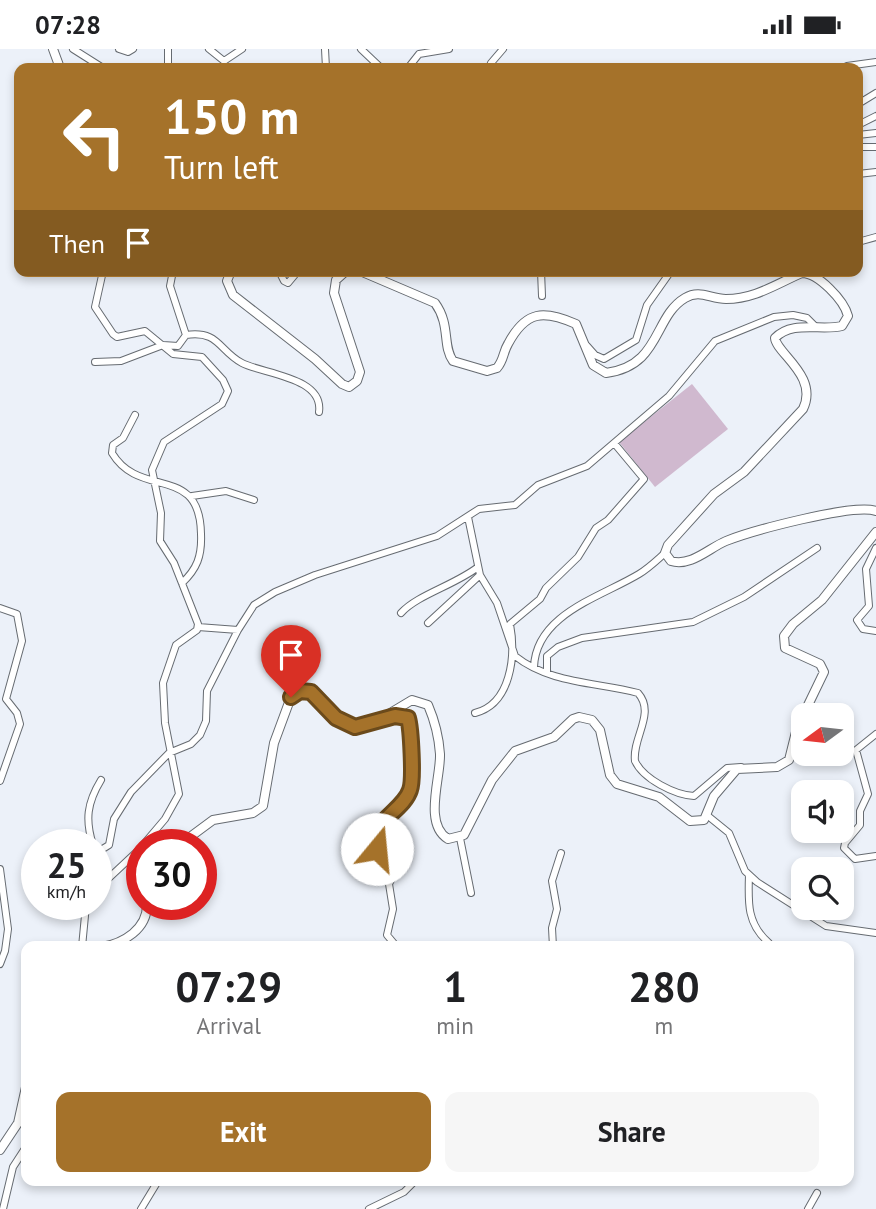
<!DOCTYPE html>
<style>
:root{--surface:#fff;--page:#f6f6f6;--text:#202124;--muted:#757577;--accent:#a5722a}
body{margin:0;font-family:"PT Sans",sans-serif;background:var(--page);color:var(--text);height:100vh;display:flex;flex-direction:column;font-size:26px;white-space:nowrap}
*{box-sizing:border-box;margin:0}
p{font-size:23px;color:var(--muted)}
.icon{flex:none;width:38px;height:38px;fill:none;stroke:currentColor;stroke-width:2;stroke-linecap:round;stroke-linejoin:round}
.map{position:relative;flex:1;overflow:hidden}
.panel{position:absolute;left:21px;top:892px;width:833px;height:245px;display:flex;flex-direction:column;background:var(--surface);border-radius:14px;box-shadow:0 4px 10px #0003}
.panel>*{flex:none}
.banner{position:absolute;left:14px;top:14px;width:849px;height:214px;border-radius:14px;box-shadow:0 4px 10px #0003;background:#a5722a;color:#fff;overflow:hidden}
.needle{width:46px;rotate:255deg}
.fabs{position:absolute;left:791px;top:654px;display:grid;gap:14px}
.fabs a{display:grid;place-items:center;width:63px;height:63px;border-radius:14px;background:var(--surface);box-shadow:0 4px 10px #0003;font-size:35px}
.speed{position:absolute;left:21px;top:780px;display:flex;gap:14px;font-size:35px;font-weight:700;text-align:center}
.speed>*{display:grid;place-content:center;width:91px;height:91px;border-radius:50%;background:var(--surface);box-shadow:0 4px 10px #0003;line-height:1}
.speed small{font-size:18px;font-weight:400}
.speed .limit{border:10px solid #d22;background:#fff;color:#111}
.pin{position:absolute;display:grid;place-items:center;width:60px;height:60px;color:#fff;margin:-72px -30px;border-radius:50% 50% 50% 0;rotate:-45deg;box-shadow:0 0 7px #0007}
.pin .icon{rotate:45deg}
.me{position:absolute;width:77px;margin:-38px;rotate:17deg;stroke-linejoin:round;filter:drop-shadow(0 0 5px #0008)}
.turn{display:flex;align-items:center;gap:24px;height:147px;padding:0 35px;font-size:32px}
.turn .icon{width:91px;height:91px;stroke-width:2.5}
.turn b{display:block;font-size:49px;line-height:60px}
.then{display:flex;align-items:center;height:66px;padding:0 35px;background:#0003;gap:14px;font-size:26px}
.eta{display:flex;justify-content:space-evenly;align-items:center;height:119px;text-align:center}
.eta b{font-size:42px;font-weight:700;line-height:49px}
.cta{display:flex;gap:14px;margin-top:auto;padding:14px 35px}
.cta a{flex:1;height:80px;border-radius:14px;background:var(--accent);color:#fff;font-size:28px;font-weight:700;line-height:80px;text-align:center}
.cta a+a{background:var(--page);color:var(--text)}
.status{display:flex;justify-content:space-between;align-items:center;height:49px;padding:0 35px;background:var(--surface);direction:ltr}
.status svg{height:19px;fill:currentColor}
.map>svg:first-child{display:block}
.green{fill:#d0b9cf}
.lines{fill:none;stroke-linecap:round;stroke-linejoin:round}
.minor-casing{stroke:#666b71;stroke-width:8}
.tertiary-casing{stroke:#666b71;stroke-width:10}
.minor{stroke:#fff;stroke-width:6}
.tertiary{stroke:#fff;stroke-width:8}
.route-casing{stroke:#6b4a1b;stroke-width:18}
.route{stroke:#a5722a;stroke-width:12}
</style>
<div class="status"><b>07:28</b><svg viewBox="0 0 49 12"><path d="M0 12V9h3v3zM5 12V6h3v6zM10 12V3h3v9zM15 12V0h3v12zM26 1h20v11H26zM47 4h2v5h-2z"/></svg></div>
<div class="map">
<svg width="876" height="1160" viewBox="0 0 876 1160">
<rect width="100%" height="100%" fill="#ecf1f9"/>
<path class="green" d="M692,335L728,380L655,438L619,393Z"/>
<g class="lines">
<defs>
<path id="minor" d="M73,0L103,19
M119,0L128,3L133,0
M209,0L224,12L242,0
M325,0L326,19
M361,0L381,19
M491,14L503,0
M847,17L876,13
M168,19V0
M191,19H193
M408,19L419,5L449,0
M858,55L876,44
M858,76L876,67
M858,86L876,84
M858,98H876
M858,125L876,123
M858,193L876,188
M103,222L95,258L113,285L117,288L145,282L173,305L202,308L223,331L228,342L222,355L164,393L152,421L161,464L160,492L174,514L198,575L197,581L176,596L163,634L165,674L179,745L165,770L143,796
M279,222L284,232L288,234L298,222
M541,222L542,247
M186,286C219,281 219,302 242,314C263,325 324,328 319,363
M587,297L595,306L604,310L636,291L647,256L671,222
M95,313L121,312L163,296L178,297L186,286L170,237L173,222
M135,366L123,389L113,396L112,404C140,451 200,414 201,485C202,507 197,520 182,534
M192,447L226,442L254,451
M468,468L480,526L497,554L515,607C550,635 597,633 638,644C656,664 632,689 635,712C643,730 675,746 694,747L727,719L741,718
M876,499L866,520L869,557L857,571L863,580L876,582
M0,559L17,565L22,592L6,650L17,664L20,675L0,732
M401,564C417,546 455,536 478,518
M428,574L480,526
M198,578L238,581L254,556L275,543L315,526L437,487L479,460L515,456L538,436L587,417L669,347L715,292L774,268L793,266L807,269L815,277
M534,618C536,565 601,548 639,525C649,519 657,511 665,504
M547,623V607L558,598L582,589L693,573L744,548L817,499
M475,664C511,655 516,607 510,575L540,550L546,539L578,508L596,479L608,471L644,430L614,394
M386,669H408C413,685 415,735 407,750C396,767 378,770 375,793L380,803L397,809L400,814L389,835L393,860L387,886L397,898
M876,685L856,701L868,745L860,762V776L845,794L844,799L855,810L876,807
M708,767L729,784L745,822L757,833L826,877L876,884
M460,789L471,844
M93,796C85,771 87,754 101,731
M0,820L8,880L5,902L0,915
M749,826C748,854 747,875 769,894
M103,833V823L96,804L109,796L114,770L131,743L169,704L191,695L200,686L206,672L207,642L238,581
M96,841L142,798
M82,898L86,856
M553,898L552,879L557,860L552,832L561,804
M3,1160L13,1118L26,1098
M141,1160L158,1132
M369,1160L404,1143L415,1132
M808,1160L817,1144"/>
<path id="tertiary" d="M53,0L60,19
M231,222L227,232L233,246L315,310L342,335L349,338L357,332L360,323L334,244L336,231L346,222
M360,222L435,254C451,276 442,297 453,312L487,322L497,319C504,311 503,303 508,295C526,261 544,261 576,275L593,316L606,324C661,317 653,268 685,249C700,240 710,250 726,250C755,250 776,235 802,224C818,224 844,251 848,267L842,277C821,282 792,271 775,289C776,304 819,327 803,360L744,423L714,445L668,496L665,504L671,512C691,518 709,499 726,492C751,482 854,454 876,462
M187,796L190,788L213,771L253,764L263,757L274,694L291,648L306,642C322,647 333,668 355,678L377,672L412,651L428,656C434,670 439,690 440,705C441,728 423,775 448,790L464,786L492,731L515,702L554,688L573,670L579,668L592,671L600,681L610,726L617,735L659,748L690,772L704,771L714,747L737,720L777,718L789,711L797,679L824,623L820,615L785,599L784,587L793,575L822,551L876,483
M102,898C124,894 147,880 147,856
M0,1101L18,1074L26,1038"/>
</defs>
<use href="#minor" class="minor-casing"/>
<use href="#tertiary" class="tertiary-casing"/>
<use href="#minor" class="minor"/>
<use href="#tertiary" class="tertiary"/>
</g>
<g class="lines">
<defs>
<path id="route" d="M291,648L300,642L311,643L336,669L355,678L395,667L408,669C411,679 414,731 410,741C403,763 367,773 377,800"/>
</defs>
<use href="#route" class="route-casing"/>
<use href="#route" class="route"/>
</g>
</svg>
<div class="fabs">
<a><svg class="needle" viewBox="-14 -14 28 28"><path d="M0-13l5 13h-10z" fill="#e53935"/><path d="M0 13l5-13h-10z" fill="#757577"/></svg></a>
<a><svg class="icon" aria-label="sound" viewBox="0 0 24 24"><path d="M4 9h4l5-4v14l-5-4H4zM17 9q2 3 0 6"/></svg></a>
<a><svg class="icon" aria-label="search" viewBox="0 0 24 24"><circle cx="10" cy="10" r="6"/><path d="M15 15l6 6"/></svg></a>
</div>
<div class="speed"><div>25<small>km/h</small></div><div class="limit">30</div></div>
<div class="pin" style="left:291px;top:648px;background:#d93025"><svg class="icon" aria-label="arrive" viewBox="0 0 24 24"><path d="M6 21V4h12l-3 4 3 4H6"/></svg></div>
<svg class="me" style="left:377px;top:800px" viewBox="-20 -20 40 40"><circle r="19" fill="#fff"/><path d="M0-13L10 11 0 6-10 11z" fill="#a5722a"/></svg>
<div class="banner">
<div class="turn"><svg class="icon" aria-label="left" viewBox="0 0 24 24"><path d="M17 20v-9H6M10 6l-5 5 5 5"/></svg><div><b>150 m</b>Turn left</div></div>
<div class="then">Then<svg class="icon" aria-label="arrive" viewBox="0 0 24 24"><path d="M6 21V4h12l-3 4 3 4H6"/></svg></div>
</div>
<section class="panel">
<div class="eta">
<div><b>07:29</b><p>Arrival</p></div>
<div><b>1</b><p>min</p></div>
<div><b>280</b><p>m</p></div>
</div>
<div class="cta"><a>Exit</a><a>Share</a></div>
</section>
</div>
